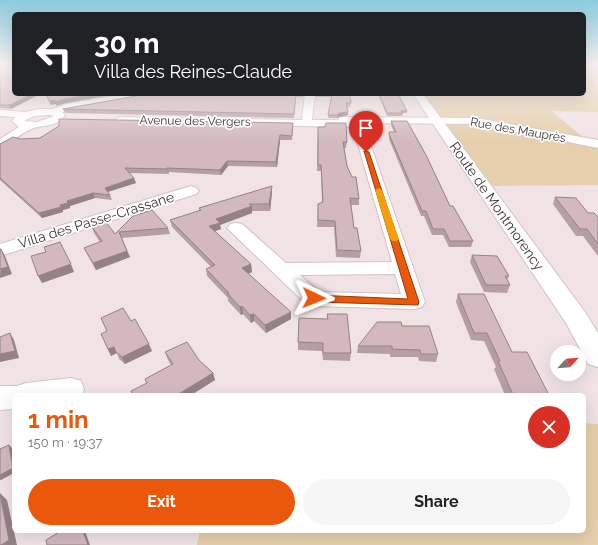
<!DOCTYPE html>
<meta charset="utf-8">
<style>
:root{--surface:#fff;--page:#f6f6f6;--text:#222;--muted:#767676;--accent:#ea580c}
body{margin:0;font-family:Raleway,sans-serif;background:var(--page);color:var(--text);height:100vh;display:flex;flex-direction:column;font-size:15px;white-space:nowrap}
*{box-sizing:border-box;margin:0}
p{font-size:13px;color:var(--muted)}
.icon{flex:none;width:22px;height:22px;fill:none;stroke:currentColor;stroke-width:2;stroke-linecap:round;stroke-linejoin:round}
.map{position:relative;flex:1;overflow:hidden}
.details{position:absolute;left:12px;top:393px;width:574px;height:140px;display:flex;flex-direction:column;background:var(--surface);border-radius:6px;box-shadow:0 4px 16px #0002}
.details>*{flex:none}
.hud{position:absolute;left:12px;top:12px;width:574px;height:84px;border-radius:6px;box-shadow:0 4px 16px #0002;background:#202124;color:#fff;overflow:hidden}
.needle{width:26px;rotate:64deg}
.fabs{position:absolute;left:550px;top:345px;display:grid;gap:8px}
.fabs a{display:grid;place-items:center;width:36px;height:36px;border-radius:50%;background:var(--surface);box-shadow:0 4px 16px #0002;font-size:20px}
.pin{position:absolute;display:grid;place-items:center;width:34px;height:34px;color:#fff;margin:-41px -17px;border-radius:50% 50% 50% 0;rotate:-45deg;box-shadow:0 0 4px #0007}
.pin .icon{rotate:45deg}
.me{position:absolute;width:44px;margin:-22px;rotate:92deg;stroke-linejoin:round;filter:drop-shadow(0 0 3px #0008)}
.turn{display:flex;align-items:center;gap:14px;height:84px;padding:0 16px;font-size:18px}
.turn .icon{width:52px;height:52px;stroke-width:2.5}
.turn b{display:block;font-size:28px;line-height:34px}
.round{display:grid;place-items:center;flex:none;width:42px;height:42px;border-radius:21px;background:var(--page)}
.overview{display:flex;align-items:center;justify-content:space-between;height:68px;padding:0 16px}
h1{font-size:24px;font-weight:700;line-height:30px;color:var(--accent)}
.action{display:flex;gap:8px;margin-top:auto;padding:8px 16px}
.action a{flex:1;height:46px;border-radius:24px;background:var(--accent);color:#fff;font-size:16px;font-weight:700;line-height:46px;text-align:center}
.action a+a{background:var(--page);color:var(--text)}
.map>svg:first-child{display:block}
.green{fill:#e5cfac}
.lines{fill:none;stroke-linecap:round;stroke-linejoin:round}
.minor-casing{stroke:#d7c0c5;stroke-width:2}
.tertiary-casing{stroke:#d7c0c5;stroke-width:2}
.minor{fill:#fff;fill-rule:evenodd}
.tertiary{fill:#fff;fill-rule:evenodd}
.wall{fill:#b59fa4}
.shaded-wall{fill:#948286}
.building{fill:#d3b9bf;stroke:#948286}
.route{fill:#ea580c;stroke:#983908}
.slow{fill:#f59e0b}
.labels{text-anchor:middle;stroke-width:3.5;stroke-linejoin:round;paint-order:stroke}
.far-street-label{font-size:12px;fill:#433437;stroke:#fff}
.street-label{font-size:14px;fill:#433437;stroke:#fff}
</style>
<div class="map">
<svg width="598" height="545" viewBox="0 0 598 545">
<rect width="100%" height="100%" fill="#f1e3e5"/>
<path class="green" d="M584,65H598V112L551,111L598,149V185L493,186L423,94H584Z
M584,423L598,424V545H197L200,531H584Z"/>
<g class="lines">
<defs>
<path id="minor" d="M126,94H148L143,97L68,110L62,112L65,115C57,128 43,124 31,129C22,133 13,141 4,147L0,148V139L19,127L12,121L15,117L0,116V110L25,112L39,109H53L66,104ZM50,115L54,116L37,122L24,121L34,116Z
M305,94H315L312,120H338L339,118L343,117L477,118L598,140V148L477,124L363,123L425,302L422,307L414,309L314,306L306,304L227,228L230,224L236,223L242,224L286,263L392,262L353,127L120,123L115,120L120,117L302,120ZM395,274L401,294L319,292L300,275Z
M191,186L196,188L199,191L196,194L0,256V244Z
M71,378L81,381L84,389L82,395H14V409L0,410V386H17L26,383Z"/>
<path id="tertiary" d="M413,94H423L585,312L598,333V367L588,364L566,323Z"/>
</defs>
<use href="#minor" class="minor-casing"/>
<use href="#tertiary" class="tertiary-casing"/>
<use href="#minor" class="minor"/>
<use href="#tertiary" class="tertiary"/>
</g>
<path class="wall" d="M0,65L14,94H40L11,109L0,108Z
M144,94H304L303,97H296L294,118L65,113L63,109L142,95Z
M315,94H349L351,101L350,107H347L348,112V115L339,117L337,118H328L331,97H316Z
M378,94H398L407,111V113H403L402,116H387Z
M391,121L450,206L473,241L471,247H449L443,235H432L424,216H421L389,139V132H394L391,125Z
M293,123L292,140H280L277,167L228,166L221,175L169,172V174L130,173L136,183L108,192L110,195L112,200L95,198L70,206V208L63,210V212L42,218L0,180V144L21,139L40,138Z
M318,127L347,142L346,148H344L347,166L359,199V205H351L354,228L361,251L360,258L336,257L334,227H317L318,204L322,202L321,171H317Z
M272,192L270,211H252V213L220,225L221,229L215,231L251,264L252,272L248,274L291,312V319L266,333L254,321L251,323L243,314L241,315L228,301V298L207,276L206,269L211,267L172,227L170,220L199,211V208Z
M555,197L598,217V256L583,236H576L553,204Z
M133,216L168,228L170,234L122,238L130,257L96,270L87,254L84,248L100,242L94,233L92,227L115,234Z
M472,255L509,276L507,280L510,285L507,293L484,292L470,262Z
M458,294L512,352L549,395H505L494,369L496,367L484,341L471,340L456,302Z
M327,314L351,353L350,361L323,360L322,351L298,350V342L327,319Z
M101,318L131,321L152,351L125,364L119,359L117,353L111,356L104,341L107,332Z
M402,326L438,354L436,362L419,361L418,357H390V354L357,353L358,346Z
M165,352L199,360L213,373L215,380L191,395H133L147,383L145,379L171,365L168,360Z"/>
<path class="shaded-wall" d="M32,94H40L11,109L10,105Z
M95,94H117L66,103L56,106V104L51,105L49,101Z
M348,112V115L339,117L337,118V115L339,113Z
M280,135V140L277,167L276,162Z
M227,161L228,166L221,175L220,170Z
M134,178L136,183L107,192L105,188Z
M272,186V192L270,211L269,204Z
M93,193L95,198L70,206V208L63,210V212L42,218L39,213L60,205L67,201Z
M252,206V213L220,225L221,229L210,233L209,226L216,219Z
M1,249L5,256L12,274L0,278Z
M127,251L130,257L96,270L93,263Z
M71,264L74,272L42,283L38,276Z
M251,264L252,272L243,276L242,268Z
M242,306L243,314L241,315L240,307Z
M291,312V319L266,333L265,325Z
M254,314V321L251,323L250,315Z
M10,333L14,340L19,358L0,362V354Z
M149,344L152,351L125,364L122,357Z
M114,347L117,353L111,356L108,349Z
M213,373L215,380L191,395H177Z
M9,445L12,448L14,460V473L1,480H0V475Z
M0,493L7,500L17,545H1Z
M83,531H85L90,545H88Z"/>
<path class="building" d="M0,65H14V94H32L10,105H0Z
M46,94H95L65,99L55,102V100L49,101Z
M144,94H296L294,114L63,109L142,95Z
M332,94H349L351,101V103H346L348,112L339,113L337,115H328Z
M379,94H398L407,111H401L403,113H387Z
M59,119L293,123L292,136L280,135L276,162L227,161L220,170L167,168L168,169L125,168L134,178L105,188L110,195L93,193L67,201L68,203L60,205L61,207L39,213L0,178V144L13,137L21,139L40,138L59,126Z
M391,121H407L426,155L450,206H453L473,241H450L444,229H433L426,211H422L389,134V132H396Z
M326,123H346L347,142H343L347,166L352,177H356L359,199L350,198L354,228H357L361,251L337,250L335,221L318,220V204L323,202L321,165H318V127H325Z
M272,186L269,204H249L252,206L216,219L220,223L209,226L251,264L242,268L291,312L265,325L254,314L250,315L242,306L240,307L227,293H229L206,269L215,265L170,220L201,210L199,208Z
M555,197L576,198L588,213H594L598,217V244L587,229H580Z
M152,210L168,228L119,232L127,251L93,263L84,248L102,241L92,227L106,222L115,234L133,216Z
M60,242L71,264L38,276L31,256L46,252L44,247Z
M0,249H1L8,267L0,269Z
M472,255L497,256L509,276H505L510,285H486Z
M458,294H484L512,352H527L549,395H513L498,361H500L487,333H474Z
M123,308L131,321L135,319L149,344L122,357L116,352L114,347L108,349L101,334L107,331L101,318Z
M327,314H347L351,353H323V343L298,342L299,318L328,319Z
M377,322H401L402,326H429L438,354H421L420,350L392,349V346H358Z
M10,333L15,351L0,354V337Z
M187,342L199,360L213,373L177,395H133L131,391L147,383L145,379L173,364L165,352Z
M9,445L13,468L0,475V449Z
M0,494L9,540L1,545H0Z
M61,531H83L88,545H47L46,540Z"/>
<linearGradient id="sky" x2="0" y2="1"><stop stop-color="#8bcbdd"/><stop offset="0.46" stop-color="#f9f2f3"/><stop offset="1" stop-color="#f9f2f3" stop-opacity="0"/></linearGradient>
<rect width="598" height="142" fill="url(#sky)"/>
<path class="route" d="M364,151L369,152L419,302L418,305L314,302L309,298L314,295L408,299Z"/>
<path class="slow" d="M379,188L382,190L399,239L397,241H392L390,239L375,190Z"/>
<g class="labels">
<g class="far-street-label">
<text transform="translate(195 121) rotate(1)" y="4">Avenue des Vergers</text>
<text transform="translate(518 130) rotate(10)" y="4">Rue des Mauprès</text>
</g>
<g class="street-label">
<text transform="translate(497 206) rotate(55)" y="5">Route de Montmorency</text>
<text transform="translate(96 220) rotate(-17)" y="5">Villa des Passe-Crassane</text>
</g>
</g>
</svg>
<div class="fabs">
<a><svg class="needle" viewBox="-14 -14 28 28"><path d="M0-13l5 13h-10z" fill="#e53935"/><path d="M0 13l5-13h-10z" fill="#767676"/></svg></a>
</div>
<div class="pin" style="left:366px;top:152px;background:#d93025"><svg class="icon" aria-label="arrive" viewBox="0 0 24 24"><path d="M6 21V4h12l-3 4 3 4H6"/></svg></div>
<svg class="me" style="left:314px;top:298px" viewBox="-20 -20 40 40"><path d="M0-17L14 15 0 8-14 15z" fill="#ea580c" stroke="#fff" stroke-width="4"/></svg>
<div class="hud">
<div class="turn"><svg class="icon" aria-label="left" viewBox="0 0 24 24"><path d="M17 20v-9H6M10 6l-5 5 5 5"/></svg><div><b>30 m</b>Villa des Reines-Claude</div></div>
</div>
<section class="details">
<div class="overview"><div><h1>1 min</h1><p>150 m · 19:37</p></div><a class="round" style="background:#d93025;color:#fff"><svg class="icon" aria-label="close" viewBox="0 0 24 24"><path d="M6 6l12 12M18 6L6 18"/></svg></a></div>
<div class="action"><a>Exit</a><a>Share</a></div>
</section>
</div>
